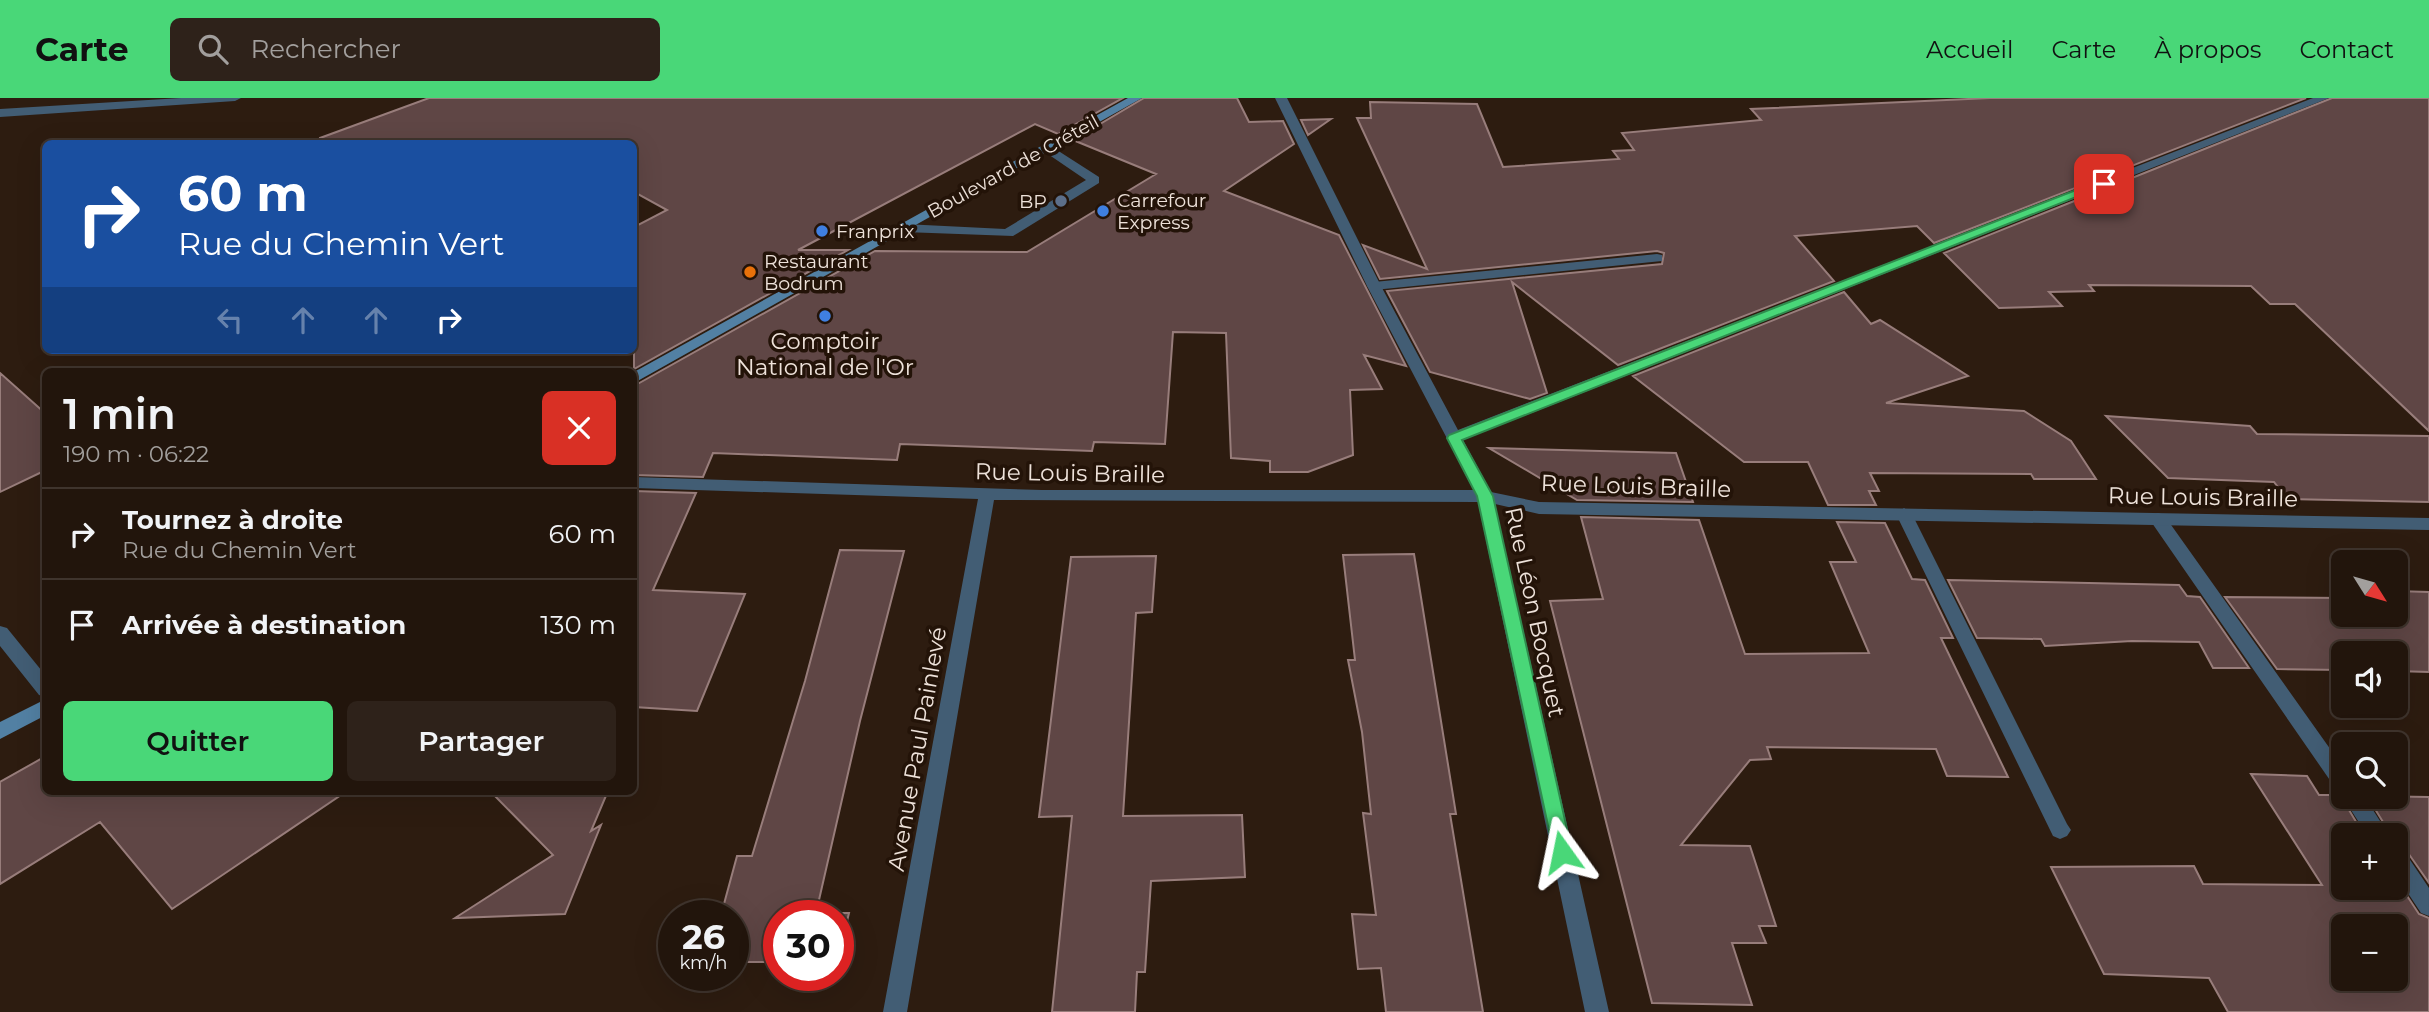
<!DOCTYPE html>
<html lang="fr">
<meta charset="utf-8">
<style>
:root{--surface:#22150c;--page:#2e221a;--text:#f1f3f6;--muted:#a29f9d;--line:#3f342d;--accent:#49d778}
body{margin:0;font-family:Montserrat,sans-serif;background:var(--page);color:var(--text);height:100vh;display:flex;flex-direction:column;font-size:26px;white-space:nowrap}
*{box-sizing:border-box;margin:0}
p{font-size:23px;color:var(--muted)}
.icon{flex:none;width:38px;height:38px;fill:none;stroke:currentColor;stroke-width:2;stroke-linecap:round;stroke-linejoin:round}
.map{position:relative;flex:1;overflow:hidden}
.drawer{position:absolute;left:42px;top:270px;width:595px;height:427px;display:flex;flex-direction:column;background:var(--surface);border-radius:10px;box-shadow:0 7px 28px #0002,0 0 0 2px var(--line)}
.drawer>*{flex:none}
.hud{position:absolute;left:42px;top:42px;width:595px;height:214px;border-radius:10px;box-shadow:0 7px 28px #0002,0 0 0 2px var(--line);background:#1a4fa0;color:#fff;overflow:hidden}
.needle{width:46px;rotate:127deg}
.fabs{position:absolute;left:2331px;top:452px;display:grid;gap:14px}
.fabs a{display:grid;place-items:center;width:77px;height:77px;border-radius:10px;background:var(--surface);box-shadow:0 7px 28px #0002,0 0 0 2px var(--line);font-size:35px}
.speed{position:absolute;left:658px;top:802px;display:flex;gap:14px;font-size:35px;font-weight:700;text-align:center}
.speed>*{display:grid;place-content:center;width:91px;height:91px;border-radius:50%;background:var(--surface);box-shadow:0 7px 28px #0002,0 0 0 2px var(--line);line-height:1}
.speed small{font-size:18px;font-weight:400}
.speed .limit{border:10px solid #d22;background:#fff;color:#111}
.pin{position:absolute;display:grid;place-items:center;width:60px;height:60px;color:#fff;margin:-30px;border-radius:14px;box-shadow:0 4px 10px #0006}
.me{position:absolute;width:77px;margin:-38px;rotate:348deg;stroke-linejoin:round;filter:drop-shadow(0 0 5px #0008)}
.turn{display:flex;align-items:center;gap:24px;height:147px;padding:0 21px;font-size:32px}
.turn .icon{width:91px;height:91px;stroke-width:2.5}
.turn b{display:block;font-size:49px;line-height:60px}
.lanes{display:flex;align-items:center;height:66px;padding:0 21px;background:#0003;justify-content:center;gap:35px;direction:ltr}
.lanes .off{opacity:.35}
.round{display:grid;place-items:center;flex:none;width:74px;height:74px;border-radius:10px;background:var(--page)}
.headline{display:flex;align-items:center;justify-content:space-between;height:119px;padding:0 21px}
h1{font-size:42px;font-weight:600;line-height:52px}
.primary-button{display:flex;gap:14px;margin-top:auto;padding:14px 21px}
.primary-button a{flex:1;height:80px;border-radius:10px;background:var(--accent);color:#111;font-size:28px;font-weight:600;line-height:80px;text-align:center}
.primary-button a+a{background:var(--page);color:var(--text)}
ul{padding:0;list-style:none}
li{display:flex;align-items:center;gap:21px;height:91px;padding:0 21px;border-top:2px solid var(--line)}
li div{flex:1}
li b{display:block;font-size:26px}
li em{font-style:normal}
header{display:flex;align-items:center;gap:42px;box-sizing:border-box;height:98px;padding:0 35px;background:var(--accent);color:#111}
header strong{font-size:33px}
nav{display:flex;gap:38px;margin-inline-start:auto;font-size:24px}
.search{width:490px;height:63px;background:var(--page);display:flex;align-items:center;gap:18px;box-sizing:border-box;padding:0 24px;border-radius:10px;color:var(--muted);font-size:26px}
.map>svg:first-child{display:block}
.building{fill:#5f4645;stroke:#987d7b;stroke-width:2;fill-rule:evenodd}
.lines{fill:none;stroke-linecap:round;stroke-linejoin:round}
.service{fill:#425d74;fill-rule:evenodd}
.minor{fill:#425d74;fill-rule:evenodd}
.tertiary{fill:#425d74;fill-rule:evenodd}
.secondary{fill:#5280a3;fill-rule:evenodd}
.route{fill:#49d778;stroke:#2f8c4e;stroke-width:2}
.service-dot{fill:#5c6f8a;stroke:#231308;stroke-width:2.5}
.shop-dot{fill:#3f7fe0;stroke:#231308;stroke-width:2.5}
.food-dot{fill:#e8710a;stroke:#231308;stroke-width:2.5}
.labels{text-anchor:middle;stroke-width:7;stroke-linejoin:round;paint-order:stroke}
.far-street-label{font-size:19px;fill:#eee2da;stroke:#231308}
.far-poi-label{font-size:19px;fill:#eee2da;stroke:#231308;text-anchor:start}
.poi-label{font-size:23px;fill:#eee2da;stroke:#231308}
.street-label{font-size:23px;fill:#eee2da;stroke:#231308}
</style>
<header>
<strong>Carte</strong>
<div class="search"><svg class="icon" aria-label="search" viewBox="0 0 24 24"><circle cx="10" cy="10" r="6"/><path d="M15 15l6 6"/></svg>Rechercher</div>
<nav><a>Accueil</a><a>Carte</a><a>À propos</a><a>Contact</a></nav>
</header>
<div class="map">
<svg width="2429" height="914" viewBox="0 0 2429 914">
<rect width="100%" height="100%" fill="#2d1c10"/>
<path class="building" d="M429,0H1123L1058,36L1035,26L798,152H848L634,271V129L667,112L634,94V46H321L320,40Z
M1144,0H1237L1249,24L1283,23L1294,46L1224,93L1339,137L1406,268L1364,257L1382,291L1350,292L1353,357L1308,374H1270V363L1231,360L1226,235L1173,234L1165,346L1094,344L1092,353L900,346L897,362L713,355L703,379L634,377V288L875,153L1027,154L1156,76L1073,42Z
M1990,0H2306L1934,145L1917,128L1795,138L1834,183L1618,267L1512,184L1547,295L1530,301L1430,274L1387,193L1662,166L1664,155L1657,153L1380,181L1363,147L1427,171L1357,20H1371L1370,4L1477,6L1503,69L1619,61L1613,53L1634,52L1622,35L1761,22L1751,11Z
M2332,0H2429V333L2295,206H2270L2251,188L2089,187L2094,193L2049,194L2062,208L1999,210L1944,155Z
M1331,21L1308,37L1301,22Z
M1844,194L1871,226L1880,222L1968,278L1886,305L2024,313L2071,343L2096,381H2034L2031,376L1870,375L1879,393H1869L1876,407H1828L1808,364H1744L1633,278Z
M0,275L46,316V372L0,394Z
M2106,318L2250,328L2257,336L2429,338V404L2287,401L2274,384L2168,380Z
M1489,350L1676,355L1693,404L1577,402Z
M634,393L696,395L653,492L745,496L697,613L634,609Z
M1581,419L1699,422L1745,556L1869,555L1830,464H1856L1837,424L1885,425L1912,481L1925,482L1953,540H1941L2008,679L1947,678L1936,651L1767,649L1771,661L1750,662L1681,747L1750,748L1776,828H1759L1766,845H1732L1752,907L1652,905L1550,503L1603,501Z
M840,452L904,453L860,623L816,815H849L838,860V817H779V864H733V817H721L737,758H752L805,583Z
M1414,456L1456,716H1450L1483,914H1386L1381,870L1358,871L1352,816L1376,817L1363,715L1371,716L1362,634L1348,562H1355L1343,457Z
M1156,458L1152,514L1136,515L1123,718L1242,717L1245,779L1151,783L1145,874H1137L1135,914H1052L1072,718L1039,719L1071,459Z
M1948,482L2179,487L2187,498L2200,499L2249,570H2213L2199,544L2132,543L2045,548L2041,541L1977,540Z
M2396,493L2429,494V574L2396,573V555H2343V572L2277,571L2225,499L2343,500V516H2396Z
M46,658V693H347L172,811L100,724L0,786V684Z
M2251,676L2307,678L2319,697H2340L2364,737H2343V789H2396V781L2419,816L2429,820V914H2228L2209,880L2104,876L2051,769L2194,768L2203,786L2322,787ZM2343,828H2396V880H2343Z
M490,693H608L591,733L601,727L565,816L455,820L553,757Z
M2367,698L2429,699V785L2406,752L2396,749V737H2391Z"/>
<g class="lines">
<path class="service" d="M1046,45L1099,79V85L1013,138L904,134L897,130L904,126L1005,131L1086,82L1042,52V46Z
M1657,156L1662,157V163L1374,192L1367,188L1374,184Z
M1904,410L1912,416L2067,726L2071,732L2067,738L2060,741L2053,738L1896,416Z
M2158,415L2164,417L2343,669V693L2336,691L2152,425L2149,421L2152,417Z
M2343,695V698H2364L2389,737H2367L2342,698Z
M2396,751L2404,753L2429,790V818L2421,815L2396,777Z"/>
<path class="minor" d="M1275,0H1287L1381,188L1458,332L2313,0H2329L1463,342L1491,394L1539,404L2429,420V432L1539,416L1495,406L1609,914H1585L1478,404L994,402L907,914H883L978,401L634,390V379L1042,392H1474L1367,188Z
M0,528L7,530L46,578V599L39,597L0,548Z"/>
<path class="tertiary" d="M181,0H241L235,3L0,19V11Z"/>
<path class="secondary" d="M1128,0H1142L634,285V274Z
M46,601V617L0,641V624Z"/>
</g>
<path class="route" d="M2099,83L2109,86L1462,342L1493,398L1572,754L1569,760L1562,763L1555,760L1477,398L1447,340L1449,337Z"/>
<circle class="service-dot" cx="1061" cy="103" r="7"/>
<g class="shop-dot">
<circle cx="1103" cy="113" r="7"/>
<circle cx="822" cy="133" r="7"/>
<circle cx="825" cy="218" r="7"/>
</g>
<circle class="food-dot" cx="750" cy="174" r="7"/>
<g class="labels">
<g class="far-street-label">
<text transform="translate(1013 68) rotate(-29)" y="7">Boulevard de Créteil</text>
</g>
<g class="far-poi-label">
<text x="1117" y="109">Carrefour<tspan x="1117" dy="22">Express</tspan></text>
<text x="1047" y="110" text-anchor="end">BP</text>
<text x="836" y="140">Franprix</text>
<text x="764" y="170">Restaurant<tspan x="764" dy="22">Bodrum</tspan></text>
</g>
<g class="poi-label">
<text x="825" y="251">Comptoir<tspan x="825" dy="26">National de l'Or</tspan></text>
</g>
<g class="street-label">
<text transform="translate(1070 375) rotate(1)" y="8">Rue Louis Braille</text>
<text transform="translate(1636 388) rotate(2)" y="8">Rue Louis Braille</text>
<text transform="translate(2203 399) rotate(1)" y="8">Rue Louis Braille</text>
<text transform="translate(1535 514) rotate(78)" y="8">Rue Léon Bocquet</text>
<text transform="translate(917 651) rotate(-80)" y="8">Avenue Paul Painlevé</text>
</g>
</g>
</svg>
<div class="fabs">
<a><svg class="needle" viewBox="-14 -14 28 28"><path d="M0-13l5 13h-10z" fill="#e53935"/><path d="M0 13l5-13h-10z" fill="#a29f9d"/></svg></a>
<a><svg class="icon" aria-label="sound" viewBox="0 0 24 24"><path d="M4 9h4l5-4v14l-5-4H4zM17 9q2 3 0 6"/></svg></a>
<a><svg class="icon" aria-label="search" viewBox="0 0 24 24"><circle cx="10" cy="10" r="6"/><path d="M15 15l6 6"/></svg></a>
<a>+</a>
<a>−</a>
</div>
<div class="speed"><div>26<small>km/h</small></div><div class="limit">30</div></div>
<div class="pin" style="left:2104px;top:86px;background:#d93025"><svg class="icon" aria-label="arrive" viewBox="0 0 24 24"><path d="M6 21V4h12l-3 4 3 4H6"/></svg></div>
<svg class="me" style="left:1562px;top:754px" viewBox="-20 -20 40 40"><path d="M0-17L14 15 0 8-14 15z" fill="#49d778" stroke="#fff" stroke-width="4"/></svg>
<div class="hud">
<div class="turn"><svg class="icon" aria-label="right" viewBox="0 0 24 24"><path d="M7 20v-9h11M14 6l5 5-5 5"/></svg><div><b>60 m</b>Rue du Chemin Vert</div></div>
<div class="lanes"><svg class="icon off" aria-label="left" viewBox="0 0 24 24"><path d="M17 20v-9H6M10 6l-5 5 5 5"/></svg><svg class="icon off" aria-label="ahead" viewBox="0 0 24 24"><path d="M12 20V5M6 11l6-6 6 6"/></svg><svg class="icon off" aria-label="ahead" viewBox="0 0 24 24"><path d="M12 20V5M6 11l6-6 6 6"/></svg><svg class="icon" aria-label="right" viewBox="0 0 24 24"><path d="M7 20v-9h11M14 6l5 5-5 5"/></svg></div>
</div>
<section class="drawer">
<div class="headline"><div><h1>1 min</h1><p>190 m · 06:22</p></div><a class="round" style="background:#d93025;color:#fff"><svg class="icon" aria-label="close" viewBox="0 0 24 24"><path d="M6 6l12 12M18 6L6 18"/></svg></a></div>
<ul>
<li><svg class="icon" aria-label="right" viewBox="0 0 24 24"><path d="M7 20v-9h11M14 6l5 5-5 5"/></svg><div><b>Tournez à droite</b><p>Rue du Chemin Vert</p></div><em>60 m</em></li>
<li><svg class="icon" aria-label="arrive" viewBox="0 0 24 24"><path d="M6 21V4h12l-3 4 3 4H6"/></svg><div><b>Arrivée à destination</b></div><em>130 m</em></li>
</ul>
<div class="primary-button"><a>Quitter</a><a>Partager</a></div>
</section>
</div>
